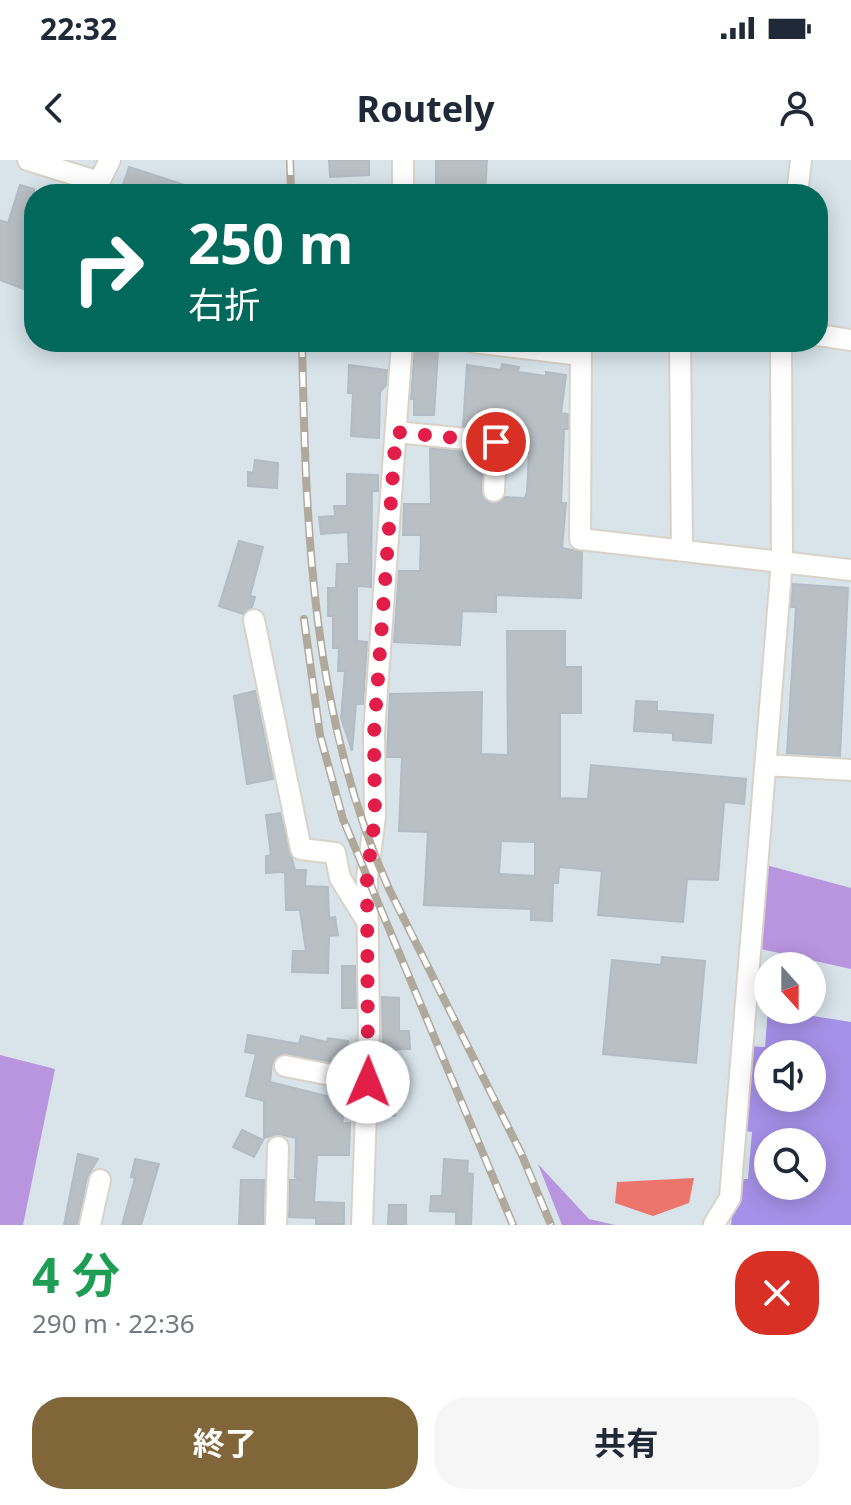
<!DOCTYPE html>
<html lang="ja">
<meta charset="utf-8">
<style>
:root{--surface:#fff;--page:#f6f6f7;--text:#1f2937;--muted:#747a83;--accent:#806638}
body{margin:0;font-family:"Noto Sans","Noto Sans JP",sans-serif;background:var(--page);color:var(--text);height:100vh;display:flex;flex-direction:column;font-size:30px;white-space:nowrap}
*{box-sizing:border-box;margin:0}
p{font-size:26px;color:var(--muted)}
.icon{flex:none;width:44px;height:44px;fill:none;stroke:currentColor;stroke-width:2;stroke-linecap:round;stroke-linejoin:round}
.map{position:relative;height:1065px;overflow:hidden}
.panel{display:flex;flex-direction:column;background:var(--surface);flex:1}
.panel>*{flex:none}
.banner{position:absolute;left:24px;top:24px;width:804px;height:168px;border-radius:32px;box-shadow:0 4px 20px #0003;background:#00695c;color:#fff;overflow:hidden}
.needle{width:52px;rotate:159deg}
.fabs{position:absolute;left:754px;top:792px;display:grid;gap:16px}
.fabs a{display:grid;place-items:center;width:72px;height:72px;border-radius:50%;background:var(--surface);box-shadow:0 4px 20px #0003;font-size:40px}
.pin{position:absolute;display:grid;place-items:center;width:68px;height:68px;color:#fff;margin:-34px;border:4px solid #fff;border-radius:50%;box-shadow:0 2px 8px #0007}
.me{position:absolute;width:88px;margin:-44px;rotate:1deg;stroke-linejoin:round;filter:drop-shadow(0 0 6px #0008)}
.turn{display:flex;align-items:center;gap:28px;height:168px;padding:0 32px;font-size:36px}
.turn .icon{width:104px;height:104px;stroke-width:2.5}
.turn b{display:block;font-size:56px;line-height:68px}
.round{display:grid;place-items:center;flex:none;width:84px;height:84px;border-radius:32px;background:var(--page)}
.summary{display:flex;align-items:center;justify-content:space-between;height:136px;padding:0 32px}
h1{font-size:48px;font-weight:700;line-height:60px;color:#1e9e55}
.primary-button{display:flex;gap:16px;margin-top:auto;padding:16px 32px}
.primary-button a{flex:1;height:92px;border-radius:32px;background:var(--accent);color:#fff;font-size:32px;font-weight:700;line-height:92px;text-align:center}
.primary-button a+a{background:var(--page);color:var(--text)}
.status{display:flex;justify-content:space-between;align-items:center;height:56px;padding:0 40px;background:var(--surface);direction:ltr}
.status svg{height:22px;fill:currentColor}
header{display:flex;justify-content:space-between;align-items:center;height:104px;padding:0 32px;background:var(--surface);font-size:36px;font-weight:700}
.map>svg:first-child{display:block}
.green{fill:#b995e0}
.pitch{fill:#a691e8;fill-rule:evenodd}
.water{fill:#ec766c}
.building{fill:#b8bfc5;stroke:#b3bcc5;stroke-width:2;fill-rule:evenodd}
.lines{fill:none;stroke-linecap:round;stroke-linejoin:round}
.minor-casing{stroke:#d9d2c7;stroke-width:24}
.minor{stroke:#fff;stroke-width:20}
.rail-casing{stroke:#b1aa9c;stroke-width:8}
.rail{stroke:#fff;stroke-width:5;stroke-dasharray:15;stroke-linecap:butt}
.route{stroke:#e11d48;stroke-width:14;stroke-dasharray:0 25.2}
</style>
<div class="status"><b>22:32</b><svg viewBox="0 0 49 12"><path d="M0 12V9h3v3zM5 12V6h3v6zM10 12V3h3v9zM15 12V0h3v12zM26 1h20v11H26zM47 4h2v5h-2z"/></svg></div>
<header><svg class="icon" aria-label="back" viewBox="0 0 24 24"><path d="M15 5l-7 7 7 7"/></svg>Routely<svg class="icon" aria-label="person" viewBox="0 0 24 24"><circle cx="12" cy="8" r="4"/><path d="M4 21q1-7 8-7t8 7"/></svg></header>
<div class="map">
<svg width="851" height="1065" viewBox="0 0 851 1065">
<rect width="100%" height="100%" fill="#d8e3ea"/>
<path class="green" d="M766,705L851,728V809L756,788Z
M0,895L55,909L23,1065H0Z
M538,1004L589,1059L615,1065H562Z"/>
<path class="pitch" d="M768,849L851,862V1065H731L736,1019H748L752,972L738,970L746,886L765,887ZM768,894H812V938H768ZM768,982H812V1026H768Z"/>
<path class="water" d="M694,1018L689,1043L653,1056L615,1043L617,1022Z"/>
<path class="building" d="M329,0H369V15L330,17Z
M436,0H487L485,34H436Z
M129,7L203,31L202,34H120Z
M20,25L34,29V133L0,120V60L8,63Z
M415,187L438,190L434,255H414V239H411Z
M502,204L519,207L518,212L546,216V212L566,215L561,253L568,254V269H564L561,343H566L562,388L582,392L581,438L496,435V452L462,451L460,485L394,482L399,411H420L421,375H403L404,344H431L430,288L483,294L481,331L488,342L499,343L505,337L525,338L527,332L529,291L509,292L508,277L503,271L463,266L467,205L501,210Z
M349,205L387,210L386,225L380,232L379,278L351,276L353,233H348Z
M255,300L278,303L277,328L248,326V312L253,313Z
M347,314L378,315V331H372L371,427L357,426V481L367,482L363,544H356L352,591L341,558L345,511H338L339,488H333V456H328V428H336L337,404H349L348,372L321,374L319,357L335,356L334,346H347Z
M239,381L263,387L250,436L255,437L252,447L243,454L219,446Z
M793,424L848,428L840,596L787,593L796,447H791Z
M507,471H565V507H581V553H560V638L588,639L591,605L746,619L744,644L724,642L718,720L687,719L683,762L598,755L602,711L559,707L558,723H553L552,761L531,760V749L424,745L428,672L399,671L402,597H387L390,534L482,532L481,594L508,595ZM501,681L535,682V716L499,714Z
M255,531L273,619L247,624L234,536Z
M636,541L657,542V551L713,555L711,583L673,580V573L634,571Z
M280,653L295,710H306L305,726L328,727L329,758L335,757L338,775L329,776L328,813L292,812L293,791H306L300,750H286L285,712L266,713V696L271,695L266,655Z
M662,797L705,801L696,903L603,894L612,800L661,805Z
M342,806H355L356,848H342Z
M382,837L399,838V871H409L410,889L383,890Z
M248,875L299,884L301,876L327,882L328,878L348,881L345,904L280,894L272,903L270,922L347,941L342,963H350L349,995H317L314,1042L344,1043V1064H316V1058L289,1057L290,1020H302L295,1017L296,978L278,974L264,978V941L246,936L256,894L245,892Z
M380,918L399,919L395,956L379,954Z
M242,970L263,980L254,997L233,987Z
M78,994L98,999L87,1017L77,1065H64Z
M135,999L159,1004L141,1065H122L135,1018L131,1017Z
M444,999L468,1001L467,1013L473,1014L471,1065H456V1052L430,1051L431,1036H442Z
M241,1020H264L263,1065H239Z
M389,1045H406V1065H388Z"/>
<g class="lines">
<defs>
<path id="minor" d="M28,0L99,22L100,34
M99,22L110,0
M403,34V0
M797,34L801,0
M818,175L851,180
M473,182L581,195
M581,182L580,379L851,410
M680,182L682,390
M396,272L496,282L494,331
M254,460L301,689L335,693L340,718L368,763
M766,605L851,610
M285,906L368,922
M714,1064L730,1038L782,401L781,182
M90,1065L100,1020
M276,1065L278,987
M362,1065L369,867L367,718L375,657L374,573L402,182"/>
</defs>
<use href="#minor" class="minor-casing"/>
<use href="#minor" class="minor"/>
<defs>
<path id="rail" d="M290,0L291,34
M302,182C306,369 311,554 389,729L521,993L551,1065
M304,459L320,575L343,659L513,1065"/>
</defs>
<use href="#rail" class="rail-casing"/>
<use href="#rail" class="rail"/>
</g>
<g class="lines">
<path class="route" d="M368,922L367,718L375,657L374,573L396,272L496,282"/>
</g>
</svg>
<div class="fabs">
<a><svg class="needle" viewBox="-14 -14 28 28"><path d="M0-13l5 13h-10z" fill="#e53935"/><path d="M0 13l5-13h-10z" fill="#747a83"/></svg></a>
<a><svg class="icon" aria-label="sound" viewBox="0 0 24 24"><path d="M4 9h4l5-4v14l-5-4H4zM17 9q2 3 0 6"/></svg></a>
<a><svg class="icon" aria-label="search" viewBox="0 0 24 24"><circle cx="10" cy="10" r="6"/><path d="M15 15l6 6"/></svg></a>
</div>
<div class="pin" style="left:496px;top:282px;background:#d93025"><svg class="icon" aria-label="arrive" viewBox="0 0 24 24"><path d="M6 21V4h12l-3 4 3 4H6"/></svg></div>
<svg class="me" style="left:368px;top:922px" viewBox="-20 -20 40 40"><circle r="19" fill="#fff"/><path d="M0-13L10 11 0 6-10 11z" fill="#e11d48"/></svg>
<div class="banner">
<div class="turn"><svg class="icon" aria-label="right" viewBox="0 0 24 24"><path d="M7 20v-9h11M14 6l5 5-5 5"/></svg><div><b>250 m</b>右折</div></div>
</div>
</div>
<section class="panel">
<div class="summary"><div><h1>4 分</h1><p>290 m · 22:36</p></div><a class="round" style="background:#d93025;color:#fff"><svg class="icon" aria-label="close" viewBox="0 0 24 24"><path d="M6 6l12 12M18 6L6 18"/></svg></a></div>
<div class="primary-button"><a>終了</a><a>共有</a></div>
</section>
